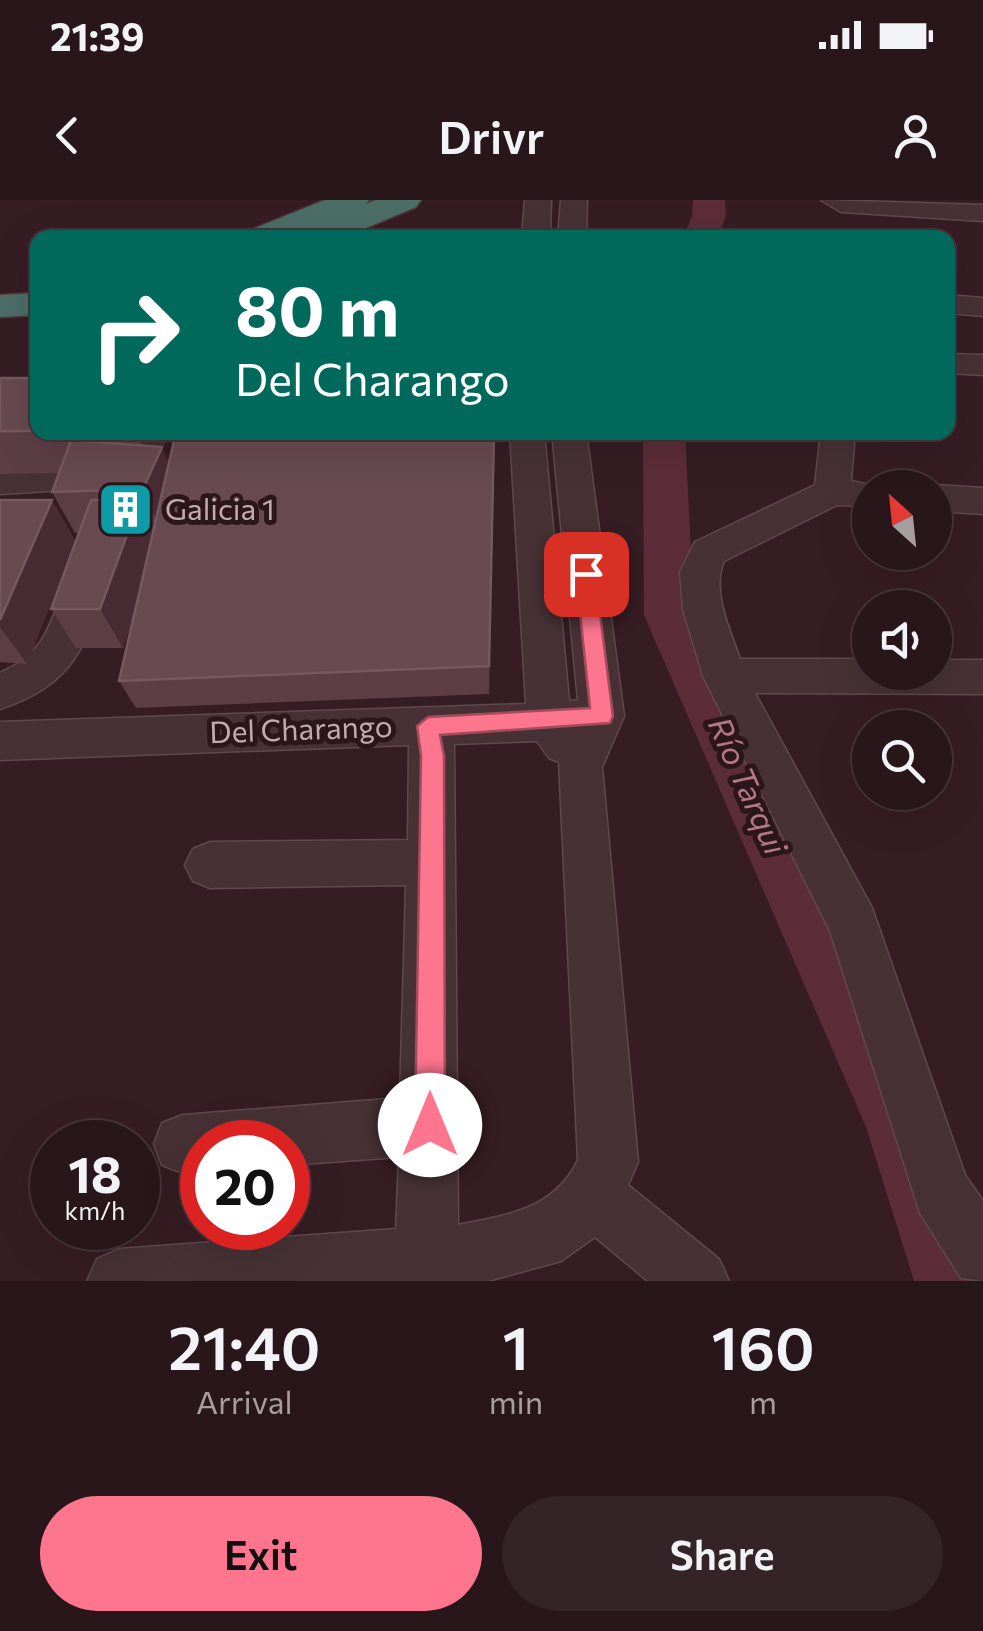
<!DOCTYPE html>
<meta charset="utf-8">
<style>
:root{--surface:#28161a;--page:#342327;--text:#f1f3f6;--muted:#a59fa2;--line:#443539;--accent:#fe758e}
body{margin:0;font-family:Commissioner,sans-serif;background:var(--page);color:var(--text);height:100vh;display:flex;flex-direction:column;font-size:38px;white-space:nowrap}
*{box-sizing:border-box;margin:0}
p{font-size:32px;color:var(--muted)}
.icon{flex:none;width:55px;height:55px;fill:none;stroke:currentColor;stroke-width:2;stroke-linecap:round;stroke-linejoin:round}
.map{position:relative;height:1081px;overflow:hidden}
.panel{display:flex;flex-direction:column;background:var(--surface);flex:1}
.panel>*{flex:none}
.guide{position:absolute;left:30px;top:30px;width:925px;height:210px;border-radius:20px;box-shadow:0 10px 40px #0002,0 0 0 2px var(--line);background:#00695c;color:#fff;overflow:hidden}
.needle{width:65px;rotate:333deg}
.buttons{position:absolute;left:852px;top:270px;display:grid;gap:20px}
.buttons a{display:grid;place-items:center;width:100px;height:100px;border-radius:50%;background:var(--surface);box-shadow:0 10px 40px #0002,0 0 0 2px var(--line);font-size:50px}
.speed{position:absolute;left:30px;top:920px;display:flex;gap:20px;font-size:50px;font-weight:700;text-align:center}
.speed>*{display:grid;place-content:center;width:130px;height:130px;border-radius:50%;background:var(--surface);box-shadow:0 10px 40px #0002,0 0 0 2px var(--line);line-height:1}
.speed small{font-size:25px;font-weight:400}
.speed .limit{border:15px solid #d22;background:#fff;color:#111}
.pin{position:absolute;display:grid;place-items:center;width:85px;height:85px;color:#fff;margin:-42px;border-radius:20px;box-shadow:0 5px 15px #0006}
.me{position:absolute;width:110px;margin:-55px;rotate:0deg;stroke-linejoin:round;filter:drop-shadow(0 0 8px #0008)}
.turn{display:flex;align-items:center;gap:35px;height:210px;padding:0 40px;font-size:45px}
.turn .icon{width:130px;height:130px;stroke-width:2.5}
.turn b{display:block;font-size:70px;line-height:85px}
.eta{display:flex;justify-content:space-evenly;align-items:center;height:170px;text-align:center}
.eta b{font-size:60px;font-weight:600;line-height:70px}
.cta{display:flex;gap:20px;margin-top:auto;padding:20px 40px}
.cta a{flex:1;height:115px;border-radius:60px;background:var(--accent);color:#111;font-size:40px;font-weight:600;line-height:115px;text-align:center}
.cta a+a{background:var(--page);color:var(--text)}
.status{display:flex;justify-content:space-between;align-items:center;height:70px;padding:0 50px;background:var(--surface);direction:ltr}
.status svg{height:28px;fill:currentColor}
header{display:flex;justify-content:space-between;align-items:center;height:130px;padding:0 40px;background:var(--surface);font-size:45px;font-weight:600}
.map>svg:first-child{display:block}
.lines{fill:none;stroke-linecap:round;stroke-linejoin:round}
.river{fill:#5c2d38;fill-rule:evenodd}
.minor-casing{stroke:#5f494d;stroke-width:3}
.highway-casing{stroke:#4e393d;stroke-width:3}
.minor{fill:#473135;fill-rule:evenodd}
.highway{fill:#4d6d67;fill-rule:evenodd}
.wall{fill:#5d3e45}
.shaded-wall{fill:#492c33}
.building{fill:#684a50;stroke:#76595f;stroke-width:2.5}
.route{fill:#fe758e;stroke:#a54c5c;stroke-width:2.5}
.labels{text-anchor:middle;stroke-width:10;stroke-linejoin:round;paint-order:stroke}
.poi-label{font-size:30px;fill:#c4aaaf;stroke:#2b171b;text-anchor:start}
.street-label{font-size:30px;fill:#c4aaaf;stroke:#2b171b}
.water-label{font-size:32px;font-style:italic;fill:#b37885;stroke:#2b171b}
</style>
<div class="status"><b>21:39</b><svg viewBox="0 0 49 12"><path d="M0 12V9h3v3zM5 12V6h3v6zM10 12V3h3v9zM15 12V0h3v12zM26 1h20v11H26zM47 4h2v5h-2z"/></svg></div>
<header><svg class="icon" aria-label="back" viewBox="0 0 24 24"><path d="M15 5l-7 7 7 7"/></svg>Drivr<svg class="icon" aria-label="person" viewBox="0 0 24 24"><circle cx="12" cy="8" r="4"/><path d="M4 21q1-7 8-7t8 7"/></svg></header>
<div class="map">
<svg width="983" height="1081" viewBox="0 0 983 1081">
<rect width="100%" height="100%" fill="#361d23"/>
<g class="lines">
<path class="river" d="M693,0H725L726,16L717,38H683L692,16Z
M643,232H685L694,415L925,898L983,1056V1081H914L866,927L644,415Z"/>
<defs>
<path id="minor" d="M525,0H551L550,38H522Z
M561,0H587L586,38H558Z
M821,0L983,5V21L841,12Z
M948,95L983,98V116L948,113Z
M948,154L983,155V175L948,173Z
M510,232H544L569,501L578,500L552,232H586L624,516L602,567L638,962L628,985L719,1059L729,1081H648L595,1037L561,1061L488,1081H87L97,1059L119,1049L396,1029L399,957L288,965V942H202V972L183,973L162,965L154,944L162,923L183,915L400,898L406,685L210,688L193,681L185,665L193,649L210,642L408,640L409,545L0,560V522L526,504ZM537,541L549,558L559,562L578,960C554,1010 507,1015 458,1025L454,544Z
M821,232H855L851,281L884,288H870V306L837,305L724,361C711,391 730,430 740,459H870V472H935V460H983V494L755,493L872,708L965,975L983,1001V1081L961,1078L920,1013L830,731L703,476L683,409L680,372L695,342L815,285Z
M118,265L131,268L136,277L131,286L0,294V270Z
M935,285L983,288V314L935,311V288H928Z
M88,364L102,368L108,378C86,447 73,485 0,509V473C55,449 49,413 74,368Z"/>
<path id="highway" d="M325,0H369L366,4L376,0H421L416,7L342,38H307L306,31L291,38H243L248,31Z
M38,93V115L0,117V95Z"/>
</defs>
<use href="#minor" class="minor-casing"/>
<use href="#highway" class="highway-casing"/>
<use href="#minor" class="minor"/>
<use href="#highway" class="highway"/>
</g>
<path class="wall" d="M0,178H38V232H169L162,249L169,265L495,232L489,494L136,508L119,481L136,408L123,448H76L51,409L79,333H75L52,292L59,273L0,274Z
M0,300H52L75,341L27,464L0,462Z"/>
<path class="shaded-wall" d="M137,232H169L162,249L178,289L161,331L143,289L152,268Z
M140,299L158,340L123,448L100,409Z
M52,300L75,341L27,464L0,427V420Z"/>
<path class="building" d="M0,178H38V231H0Z
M176,232H494L489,466L119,481Z
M71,240L162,247L143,289L52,292Z
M140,299L100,409H51L91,300Z
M0,300H52L0,420Z"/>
<path class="route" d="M586,367L595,374L613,516L610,523L440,535L444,556L445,925L440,936L430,940L420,936L415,925L421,556L417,526L428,517L590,508L576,374Z"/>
<defs>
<symbol id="building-square" viewBox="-11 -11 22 22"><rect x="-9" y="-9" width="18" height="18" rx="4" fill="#0f9aa8" stroke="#2b171b"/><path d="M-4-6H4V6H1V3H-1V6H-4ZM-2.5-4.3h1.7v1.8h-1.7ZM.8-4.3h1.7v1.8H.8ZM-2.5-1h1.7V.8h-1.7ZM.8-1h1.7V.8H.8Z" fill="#fff"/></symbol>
</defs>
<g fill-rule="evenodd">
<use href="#building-square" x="94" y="278" width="63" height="63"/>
</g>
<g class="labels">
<g class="poi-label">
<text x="165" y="320">Galicia 1</text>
</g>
<g class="street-label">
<text transform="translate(301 530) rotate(-2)" y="10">Del Charango</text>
</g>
<g class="water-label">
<text transform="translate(747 586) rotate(66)" y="11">Río Tarqui</text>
</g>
</g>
</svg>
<div class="buttons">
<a><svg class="needle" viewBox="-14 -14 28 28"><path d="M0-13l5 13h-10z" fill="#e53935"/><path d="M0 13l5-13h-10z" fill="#a59fa2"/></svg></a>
<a><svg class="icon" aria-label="sound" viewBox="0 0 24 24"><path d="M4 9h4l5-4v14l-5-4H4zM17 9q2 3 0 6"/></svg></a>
<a><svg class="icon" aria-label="search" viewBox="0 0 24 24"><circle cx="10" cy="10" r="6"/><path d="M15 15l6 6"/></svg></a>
</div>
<div class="speed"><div>18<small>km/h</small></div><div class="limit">20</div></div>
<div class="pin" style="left:586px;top:374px;background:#d93025"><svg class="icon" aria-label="arrive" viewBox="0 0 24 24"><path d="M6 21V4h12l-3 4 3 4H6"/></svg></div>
<svg class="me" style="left:430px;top:925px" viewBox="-20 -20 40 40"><circle r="19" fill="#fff"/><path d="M0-13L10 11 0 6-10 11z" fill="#fe758e"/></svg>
<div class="guide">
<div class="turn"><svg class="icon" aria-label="right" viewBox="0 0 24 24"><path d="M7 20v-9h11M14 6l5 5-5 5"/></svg><div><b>80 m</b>Del Charango</div></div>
</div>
</div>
<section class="panel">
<div class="eta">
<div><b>21:40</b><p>Arrival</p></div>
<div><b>1</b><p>min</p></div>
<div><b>160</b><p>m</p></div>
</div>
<div class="cta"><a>Exit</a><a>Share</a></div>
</section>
